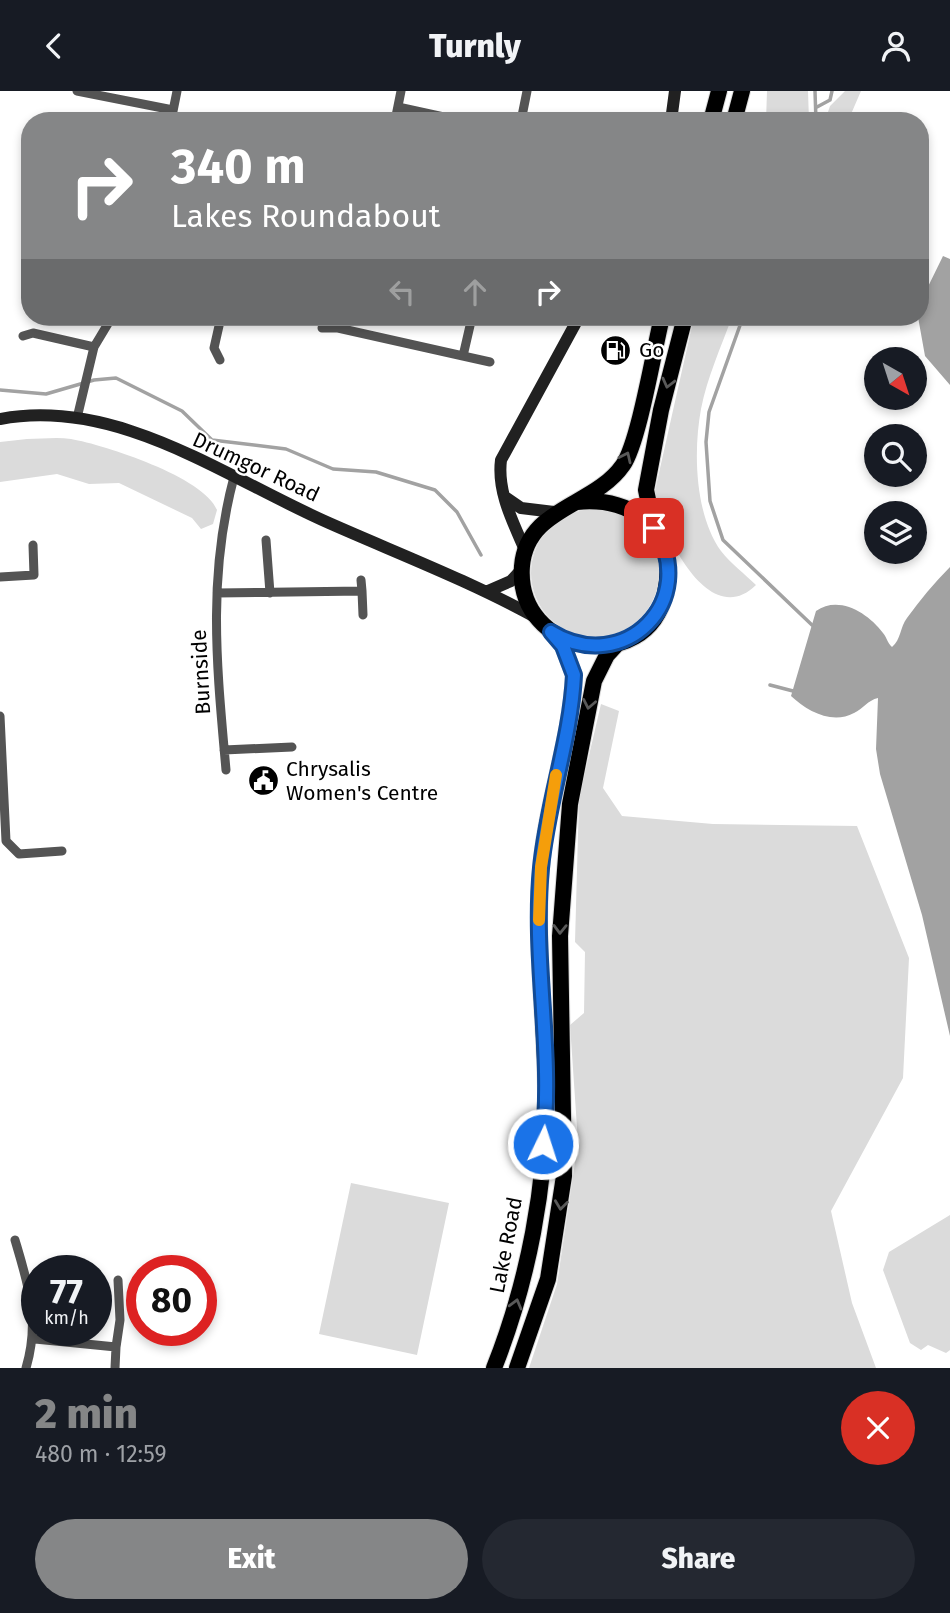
<!DOCTYPE html>
<meta charset="utf-8">
<style>
:root{--surface:#171b24;--page:#242831;--text:#f1f3f6;--muted:#9ea1a6;--accent:#858687}
body{margin:0;font-family:"Fira Sans",sans-serif;background:var(--page);color:var(--text);height:100vh;display:flex;flex-direction:column;font-size:26px;white-space:nowrap}
*{box-sizing:border-box;margin:0}
p{font-size:23px;color:var(--muted)}
.icon{flex:none;width:38px;height:38px;fill:none;stroke:currentColor;stroke-width:2;stroke-linecap:round;stroke-linejoin:round}
.map{position:relative;height:1277px;overflow:hidden}
.sheet{display:flex;flex-direction:column;background:var(--surface);flex:1}
.sheet>*{flex:none}
.top-card{position:absolute;left:21px;top:21px;width:908px;height:214px;border-radius:28px;box-shadow:0 4px 10px #0003;background:#858687;color:#fff;overflow:hidden}
.needle{width:46px;rotate:141deg}
.controls{position:absolute;left:864px;top:256px;display:grid;gap:14px}
.controls a{display:grid;place-items:center;width:63px;height:63px;border-radius:50%;background:var(--surface);box-shadow:0 4px 10px #0003;font-size:35px}
.speed{position:absolute;left:21px;top:1164px;display:flex;gap:14px;font-size:35px;font-weight:700;text-align:center}
.speed>*{display:grid;place-content:center;width:91px;height:91px;border-radius:50%;background:var(--surface);box-shadow:0 4px 10px #0003;line-height:1}
.speed small{font-size:18px;font-weight:400}
.speed .limit{border:10px solid #d22;background:#fff;color:#111}
.pin{position:absolute;display:grid;place-items:center;width:60px;height:60px;color:#fff;margin:-30px;border-radius:14px;box-shadow:0 4px 10px #0006}
.me{position:absolute;width:77px;margin:-38px;rotate:4deg;stroke-linejoin:round;filter:drop-shadow(0 0 5px #0008)}
.turn{display:flex;align-items:center;gap:24px;height:147px;padding:0 35px;font-size:32px}
.turn .icon{width:91px;height:91px;stroke-width:2.5}
.turn b{display:block;font-size:49px;line-height:60px}
.lanes{display:flex;align-items:center;height:66px;padding:0 35px;background:#0003;justify-content:center;gap:35px;direction:ltr}
.lanes .off{opacity:.35}
.round{display:grid;place-items:center;flex:none;width:74px;height:74px;border-radius:37px;background:var(--page)}
.head{display:flex;align-items:center;justify-content:space-between;height:119px;padding:0 35px}
h1{font-size:42px;font-weight:800;line-height:52px;color:var(--accent)}
.button{display:flex;gap:14px;margin-top:auto;padding:14px 35px}
.button a{flex:1;height:80px;border-radius:42px;background:var(--accent);color:#fff;font-size:28px;font-weight:800;line-height:80px;text-align:center}
.button a+a{background:var(--page);color:var(--text)}
header{display:flex;justify-content:space-between;align-items:center;height:91px;padding:0 35px;background:var(--surface);font-size:32px;font-weight:800}
.map>svg:first-child{display:block}
.green{fill:#dbdbdb}
.water{fill:#a2a2a2}
.lines{fill:none;stroke-linecap:round;stroke-linejoin:round}
.stream{stroke:#a2a2a2;stroke-width:3.5}
.highway-casing{stroke:#dbdbdb;stroke-width:18}
.street{stroke:#545454;stroke-width:9}
.secondary{stroke:#212121;stroke-width:12}
.highway{stroke:#000;stroke-width:16}
.oneway{stroke:#595959}
.route-casing{stroke:#114b97;stroke-width:18}
.route{stroke:#1a73e8;stroke-width:12}
.slow{stroke:#f59e0b;stroke-width:12}
.labels{text-anchor:middle;stroke-width:5;stroke-linejoin:round;paint-order:stroke}
.poi-label{font-size:21px;fill:#000;stroke:#fff;text-anchor:start}
.street-label{font-size:21px;fill:#000;stroke:#fff}
</style>
<header><svg class="icon" aria-label="back" viewBox="0 0 24 24"><path d="M15 5l-7 7 7 7"/></svg>Turnly<svg class="icon" aria-label="person" viewBox="0 0 24 24"><circle cx="12" cy="8" r="4"/><path d="M4 21q1-7 8-7t8 7"/></svg></header>
<div class="map">
<svg width="950" height="1277" viewBox="0 0 950 1277">
<rect width="100%" height="100%" fill="#fff"/>
<path class="green" d="M767,0H808L809,30H766Z
M845,0H861L848,30H825L830,15Z
M694,226H732C721,256 707,287 701,318C693,361 695,424 721,460C731,473 745,483 756,494C708,541 662,440 654,404Z
M27,348C41,348 57,346 71,348C105,354 204,386 217,419L213,433L201,438L192,427L119,392L89,393L57,383L0,391V351Z
M531 482a64 64 0 1 1 128 0a64 64 0 1 1-128 0Z
M601,613L619,620L603,697L622,725L713,733L857,735L909,867L903,987L831,1120L852,1212L876,1277H529L557,1193L578,1051L570,934L584,922L585,861L575,851L579,707Z
M351,1092L449,1112L417,1264L319,1243Z
M950,1124V1259L946,1262L928,1254L921,1259L910,1252L883,1179L889,1161Z"/>
<path class="water" d="M943,165L950,168V294L925,265L918,226H920L921,210Z
M950,476V945L922,824L880,683L876,658L878,607C868,609 863,618 854,622C832,634 807,620 791,605L816,520C839,504 868,522 883,542C887,547 887,551 892,556C901,549 900,536 907,527C920,509 934,492 950,476Z"/>
<g class="lines">
<path class="stream" d="M815,0L816,30
M817,16L830,9L832,0
M743,226L709,321L706,351L710,410L723,449L812,534
M0,299L46,303L94,289L116,287L182,320L212,349L286,358L333,378L376,381L435,399L457,421L481,464
M770,594L793,600"/>
<defs>
<path id="highway" d="M711,30L719,0
M734,30L742,0
M577,411C635,405 678,441 665,502C648,586 515,565 522,475C527,416 594,416 623,374C639,351 654,258 662,226
M654,437L646,399L661,319L685,226
M494,1277C528,1191 547,1093 546,1001C545,926 535,853 541,778C546,712 571,649 574,584L563,555L551,541
M517,1277L548,1188L564,1085L560,845L570,713L594,590L607,564L618,552"/>
</defs>
<use href="#highway" class="highway-casing"/>
<path class="street" d="M77,0L173,19
M398,16L462,30
M171,30L177,0
M395,30L401,0
M521,30L527,0
M198,226L220,230
M322,237H338L463,265L472,226
M23,245L33,242L94,256
M463,265L490,271
M220,269L214,257L221,226
M77,327L94,256L112,226
M266,449L270,502
M0,486L34,484L33,454
M362,500L363,524
M217,502L362,500L361,489
M0,625L6,750L19,763L62,760
M224,659L292,656
M226,679C217,577 207,487 234,386
M15,1149C29,1196 40,1229 26,1277
M35,1248L116,1256L115,1277
M116,1256L120,1229L118,1189"/>
<path class="secondary" d="M671,30L675,0
M0,328C118,306 226,387 329,432C399,463 470,490 537,527
M505,406L521,417L554,421
M525,459C513,431 497,401 501,369L579,226
M488,500L511,490L522,478"/>
<use href="#highway" class="highway"/>
</g>
<defs><path id="oneway-chevron" d="M-2-3.5L2.5 0L-2 3.5" fill="none" stroke-width="1.6" stroke-linecap="round" stroke-linejoin="round" transform="scale(1.75)"/></defs>
<g class="oneway">
<use href="#oneway-chevron" transform="translate(668 292) rotate(104)"/>
<use href="#oneway-chevron" transform="translate(626 366) rotate(-65)"/>
<use href="#oneway-chevron" transform="translate(589 613) rotate(101)"/>
<use href="#oneway-chevron" transform="translate(560 838) rotate(91)"/>
<use href="#oneway-chevron" transform="translate(561 1114) rotate(97)"/>
<use href="#oneway-chevron" transform="translate(516 1213) rotate(-75)"/>
</g>
<g class="lines">
<defs>
<path id="route" d="M543,1053C554,961 532,869 541,777C547,712 571,648 574,584L563,555L551,541C624,586 701,509 654,437"/>
</defs>
<use href="#route" class="route-casing"/>
<use href="#route" class="route"/>
<path class="slow" d="M539,829L541,776L556,684"/>
</g>
<defs>
<symbol id="fuel-disc" viewBox="-11 -11 22 22"><circle r="9.5" fill="#000" stroke="#fff"/><path d="M-5.5-6h7V0h2V4h1.3V-2.5L3-4.5l.8-.8L6-3V5H2.5V1h-1V6h-7ZM-4.2-4.7v3.2H.2V-4.7Z" fill="#fff"/></symbol>
<symbol id="civic-disc" viewBox="-11 -11 22 22"><circle r="9.5" fill="#000" stroke="#fff"/><path d="M-.6-6.5H3V-4.5H.6V-3L4-1V1h2V6H-6V1h2V-1L-.6-3ZM-1.2 2.5V6h2.4V2.5Z" fill="#fff"/></symbol>
</defs>
<g fill-rule="evenodd">
<use href="#fuel-disc" x="598" y="242" width="35" height="35"/>
<use href="#civic-disc" x="246" y="672" width="35" height="35"/>
</g>
<g class="labels">
<g class="poi-label">
<text x="639" y="266">Go</text>
<text x="286" y="685">Chrysalis<tspan x="286" dy="24">Women's Centre</tspan></text>
</g>
<g class="street-label">
<text transform="translate(256 376) rotate(25)" y="7">Drumgor Road</text>
<text transform="translate(201 581) rotate(-93)" y="7">Burnside</text>
<text transform="translate(506 1154) rotate(-79)" y="7">Lake Road</text>
</g>
</g>
</svg>
<div class="controls">
<a><svg class="needle" viewBox="-14 -14 28 28"><path d="M0-13l5 13h-10z" fill="#e53935"/><path d="M0 13l5-13h-10z" fill="#9ea1a6"/></svg></a>
<a><svg class="icon" aria-label="search" viewBox="0 0 24 24"><circle cx="10" cy="10" r="6"/><path d="M15 15l6 6"/></svg></a>
<a><svg class="icon" aria-label="layers" viewBox="0 0 24 24"><path d="M12 4l9 5-9 5-9-5zM3 14l9 5 9-5"/></svg></a>
</div>
<div class="speed"><div>77<small>km/h</small></div><div class="limit">80</div></div>
<div class="pin" style="left:654px;top:437px;background:#d93025"><svg class="icon" aria-label="arrive" viewBox="0 0 24 24"><path d="M6 21V4h12l-3 4 3 4H6"/></svg></div>
<svg class="me" style="left:543px;top:1053px" viewBox="-20 -20 40 40"><circle r="17" fill="#1a73e8" stroke="#fff" stroke-width="3"/><path d="M0-11L8 9 0 5-8 9z" fill="#fff"/></svg>
<div class="top-card">
<div class="turn"><svg class="icon" aria-label="right" viewBox="0 0 24 24"><path d="M7 20v-9h11M14 6l5 5-5 5"/></svg><div><b>340 m</b>Lakes Roundabout</div></div>
<div class="lanes"><svg class="icon off" aria-label="left" viewBox="0 0 24 24"><path d="M17 20v-9H6M10 6l-5 5 5 5"/></svg><svg class="icon off" aria-label="ahead" viewBox="0 0 24 24"><path d="M12 20V5M6 11l6-6 6 6"/></svg><svg class="icon" aria-label="right" viewBox="0 0 24 24"><path d="M7 20v-9h11M14 6l5 5-5 5"/></svg></div>
</div>
</div>
<section class="sheet">
<div class="head"><div><h1>2 min</h1><p>480 m · 12:59</p></div><a class="round" style="background:#d93025;color:#fff"><svg class="icon" aria-label="close" viewBox="0 0 24 24"><path d="M6 6l12 12M18 6L6 18"/></svg></a></div>
<div class="button"><a>Exit</a><a>Share</a></div>
</section>
